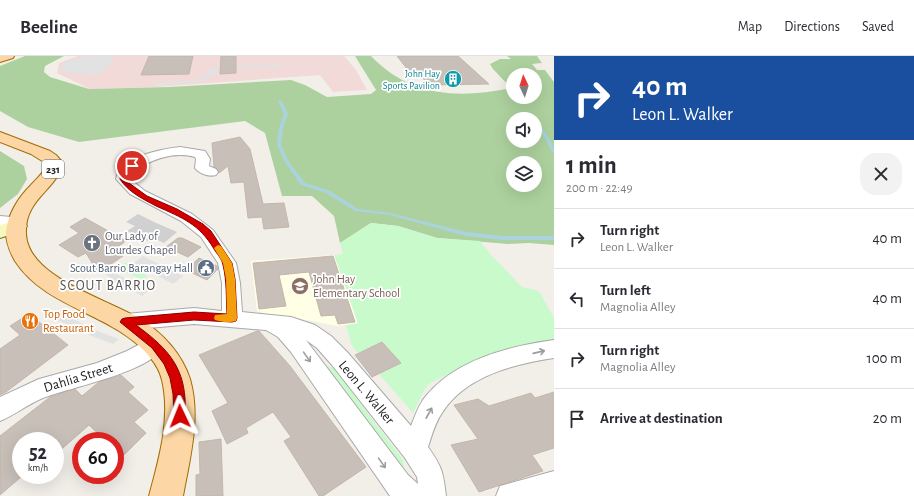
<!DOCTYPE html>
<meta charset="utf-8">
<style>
:root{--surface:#fff;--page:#f2f2f3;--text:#2b2b33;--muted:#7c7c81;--line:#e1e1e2}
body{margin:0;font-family:"Alegreya Sans",sans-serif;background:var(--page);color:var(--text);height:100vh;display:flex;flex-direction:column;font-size:15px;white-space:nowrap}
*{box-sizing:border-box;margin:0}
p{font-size:13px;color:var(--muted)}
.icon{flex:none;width:22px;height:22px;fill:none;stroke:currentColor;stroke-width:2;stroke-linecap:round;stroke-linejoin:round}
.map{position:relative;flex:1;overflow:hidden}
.drawer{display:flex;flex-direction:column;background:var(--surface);width:360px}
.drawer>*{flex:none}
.guide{background:#1a4fa0;color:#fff;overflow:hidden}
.needle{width:26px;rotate:356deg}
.tools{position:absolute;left:506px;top:12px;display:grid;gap:8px}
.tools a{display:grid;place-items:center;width:36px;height:36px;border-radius:50%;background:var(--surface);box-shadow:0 4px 16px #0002;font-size:20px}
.speed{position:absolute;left:12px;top:376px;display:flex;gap:8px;font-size:20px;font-weight:700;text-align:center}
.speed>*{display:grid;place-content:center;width:52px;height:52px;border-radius:50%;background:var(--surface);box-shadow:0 4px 16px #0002;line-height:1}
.speed small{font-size:10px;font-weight:400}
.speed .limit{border:6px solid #d22;background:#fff;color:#111}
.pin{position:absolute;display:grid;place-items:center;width:34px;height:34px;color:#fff;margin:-17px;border:2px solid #fff;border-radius:50%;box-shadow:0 1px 4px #0007}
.me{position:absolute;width:44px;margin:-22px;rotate:358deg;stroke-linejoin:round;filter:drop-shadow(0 0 3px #0008)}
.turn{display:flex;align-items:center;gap:14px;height:84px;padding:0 12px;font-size:18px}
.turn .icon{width:52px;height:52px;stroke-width:2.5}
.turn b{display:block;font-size:28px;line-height:34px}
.round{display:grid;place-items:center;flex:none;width:42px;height:42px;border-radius:16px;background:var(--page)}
.head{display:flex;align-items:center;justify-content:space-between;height:68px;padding:0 12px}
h1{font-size:24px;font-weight:600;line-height:30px}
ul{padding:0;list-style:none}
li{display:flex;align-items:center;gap:12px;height:60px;padding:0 12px;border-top:1px solid var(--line)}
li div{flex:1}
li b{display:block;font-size:15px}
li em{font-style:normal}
header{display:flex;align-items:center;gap:24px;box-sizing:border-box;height:56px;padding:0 20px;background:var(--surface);border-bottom:1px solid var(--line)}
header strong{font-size:19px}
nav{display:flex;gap:22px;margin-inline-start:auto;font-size:14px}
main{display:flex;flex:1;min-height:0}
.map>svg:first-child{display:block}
.commercial{fill:#f2dad9}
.education{fill:#ffffe5}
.religious{fill:#d0d0d0}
.forest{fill:#add19e;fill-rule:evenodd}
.park{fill:#c8facc}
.parking{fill:#e2e2e2}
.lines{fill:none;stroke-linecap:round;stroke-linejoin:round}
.stream{fill:#aad3df;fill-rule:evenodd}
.building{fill:#c7bfb8;stroke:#c4b6ab}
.street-casing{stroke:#a9a9a9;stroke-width:2}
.secondary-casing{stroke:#707d05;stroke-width:2}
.primary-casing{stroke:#a06b00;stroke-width:2}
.street{fill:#fff;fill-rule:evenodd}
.secondary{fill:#f7fabf;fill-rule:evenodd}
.primary{fill:#fcd6a4;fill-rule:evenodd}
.oneway{stroke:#9c9c9c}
.route{fill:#d40000;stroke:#8a0000}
.slow{fill:#f59e0b}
.labels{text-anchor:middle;stroke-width:3.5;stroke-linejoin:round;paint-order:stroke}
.far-culture-label{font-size:10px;fill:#0d838f;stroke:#fff;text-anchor:end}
.shield{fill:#fff;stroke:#646464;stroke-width:1}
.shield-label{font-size:11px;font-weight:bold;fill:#222}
.worship-label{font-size:12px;fill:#5b616d;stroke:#fff;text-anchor:start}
.service-label{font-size:12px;fill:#4e5e75;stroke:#fff;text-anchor:end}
.education-label{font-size:12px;fill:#785e54;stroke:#fff;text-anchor:start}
.food-label{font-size:12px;fill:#c56008;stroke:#fff;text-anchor:start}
.quarter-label{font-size:14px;letter-spacing:1px;fill:#555;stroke:#fff}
.near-street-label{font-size:14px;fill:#222;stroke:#fff}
</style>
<header>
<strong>Beeline</strong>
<nav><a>Map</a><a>Directions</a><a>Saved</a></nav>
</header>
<main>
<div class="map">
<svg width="554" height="440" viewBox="0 0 554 440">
<rect width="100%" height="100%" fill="#f2efe9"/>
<path class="commercial" d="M78,0H344L356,14L367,34L333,36L320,19L156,31L90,33L57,17L59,7Z"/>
<path class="education" d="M334,199L358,268L337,270L287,260H272L257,255L251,205Z"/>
<path class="religious" d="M138,158L154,166L177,176L164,187L153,182L148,185L127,175L135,170L126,166Z"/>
<path class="forest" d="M25,0H64L45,10L44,16L50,21L89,33L169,31L291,24L305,29L327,41L371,38L376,34L355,0H371C410,41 459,43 511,32L493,13L490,8L500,3H511L507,0H537L542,7L532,8L537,14H545L554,26V189L529,187L508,188L437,182L398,170L371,167L340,187L334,160L312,140H282L265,77L245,65L79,86L28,71L0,55V10ZM513,19H535V41H513ZM513,63H535V85H513ZM513,107H535V129H513Z
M0,95L24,110L27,123L18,138L0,152Z"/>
<path class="park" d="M371,167L398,170L437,182L480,185L491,199L522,231L539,235L554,262V287L475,306L453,316L430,327L424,334L413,357L379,318L400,307L383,286L358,297C349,288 350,281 346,269L358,267L334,199L343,198L340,187Z
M126,207L146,219L147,222L141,223L118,213L119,209Z
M328,310L334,312L403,404L404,411L401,412L326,312Z"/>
<path class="parking" d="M115,0L107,12L97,19L62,16L63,7L82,1Z
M281,8L283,10L217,14L213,20L201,25L157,30L156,27L195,24L207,19L209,13L214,11Z
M143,200L183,220L173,228L134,207Z
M111,215L148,235L142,240L106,219Z
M57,255L100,276L119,283L113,288L94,281L55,263Z"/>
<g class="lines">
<path class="stream" d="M280,44L282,45L288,58L283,72L281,89L289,106L305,127L330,135L358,153L390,157L466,176L502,180H554V184H502L466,180L390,159L355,155L326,137L301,129L285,106L277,89L279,72L284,58L278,45Z
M535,64H536C543,74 554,85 554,97L552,96L544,80L535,67Z"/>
</g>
<path class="building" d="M149,0H193L189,18L141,19Z
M221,0H236V17L220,18Z
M397,0H458L489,28L429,29L419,18H411Z
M240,81L250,93L263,148L284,147L289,171L264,173L262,161L248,162L244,126L231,127L228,110L219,117L217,112L214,111L212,87Z
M85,162L126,185L113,194L123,200L98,217L86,197L78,201L59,189L79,177L70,171Z
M178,182H182L201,191L188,201L166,191Z
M333,200L355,266L338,268L335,259L321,260L309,216L279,219L286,250L259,253L253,207Z
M199,202L217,210L218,213L207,224L186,214Z
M29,258L68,289L6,336L0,339V293L20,279L10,270Z
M257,275H259L290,310L366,411L323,440H319L284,385L291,381L273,356L246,372L248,377L227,388L212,355L228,347L199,299Z
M382,286L401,307L372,321L355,299Z
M121,319L134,331L128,336L148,354L134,366L146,377L123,400L115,393V385H106L89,369L55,399V385H21V421L0,439V380L50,341L75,333L82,340L99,326Z
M554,336V392L532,399L543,415L479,436L451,389L478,383L454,349L478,343L489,350L531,337L535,342Z
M221,383L223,440H196V419L200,418L199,386Z"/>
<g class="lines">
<defs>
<path id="street" d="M180,91L205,95L210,103L209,110L216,113L218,116L216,119C209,121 200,118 195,112L196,103L195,101C172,95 149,104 131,118L130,123L145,135L192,158L213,174L236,207L240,227L242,256L291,261L315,269L331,280L348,297L411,370C415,360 419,348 426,340C456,303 510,290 554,284V302C514,308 465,320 442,357C435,367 432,379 428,391C442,411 443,415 446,440H390L291,296L278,281L266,274L194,268L125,274L118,272L115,266L118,260L125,258L194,252L222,255V227L218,207L201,181L181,165L130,138L116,123C120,101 161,93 180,91ZM306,284L317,292L332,309L405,402L417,421L418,428L408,419Z
M0,160L23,162L25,165L23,168L0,170Z
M155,280L162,283L165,289C152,316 71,331 43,342C28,348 15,359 0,365V341L39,323L97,307L127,295Z
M554,415V440H496L500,430Z"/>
<path id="secondary" d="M17,164L24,166L27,170L24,174L0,182V169Z"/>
<path id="primary" d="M0,0H14L13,2L0,6Z
M0,76L50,95L56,99L63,107C56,135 24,143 26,178C28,222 108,243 140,263C163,277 182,298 190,323C201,361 190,402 183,440H149C159,403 171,362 162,324C160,315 155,307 149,300C113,257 46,253 15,205C10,196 6,187 6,176C8,158 18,142 31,129C37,122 44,117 47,108L31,98L0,86Z"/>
</defs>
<use href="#street" class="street-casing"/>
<use href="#secondary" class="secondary-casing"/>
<use href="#primary" class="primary-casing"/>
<use href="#street" class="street"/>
<use href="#secondary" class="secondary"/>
<use href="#primary" class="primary"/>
</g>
<defs><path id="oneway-shaft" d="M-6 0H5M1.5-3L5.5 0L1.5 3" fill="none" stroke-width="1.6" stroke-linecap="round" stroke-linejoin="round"/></defs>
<g class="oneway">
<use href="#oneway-shaft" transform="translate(539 296) rotate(-13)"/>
<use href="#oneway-shaft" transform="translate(307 301) rotate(55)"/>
<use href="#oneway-shaft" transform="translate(429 357) rotate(-61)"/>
<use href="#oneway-shaft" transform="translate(382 407) rotate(55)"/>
</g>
<path class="route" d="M129,109L135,110L128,117L127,123L129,127L147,140L177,153L203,168L211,175L232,207L235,223L237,262L236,265L232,266L194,264L136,269C163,289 183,307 185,343C185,350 187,358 184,364L180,366L176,364L174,360L173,338L170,322L164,308L152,292L120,266L122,263L125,262L194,256L227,258C226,242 227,225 223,209C222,203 217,198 214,193C199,168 183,162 156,150C143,143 128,136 120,123L121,117Z"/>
<path class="slow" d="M218,189L221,190L232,207L235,223L237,262L236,265C230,267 221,266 215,264L214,262L215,259L227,258L226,223L223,207L214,192Z"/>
<defs>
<symbol id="building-disc" viewBox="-11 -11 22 22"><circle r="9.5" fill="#0f9aa8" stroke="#fff"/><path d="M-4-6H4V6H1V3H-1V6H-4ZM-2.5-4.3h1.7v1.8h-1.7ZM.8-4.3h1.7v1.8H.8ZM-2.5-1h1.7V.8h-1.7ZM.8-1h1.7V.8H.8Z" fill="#fff"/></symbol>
<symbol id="church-disc" viewBox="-11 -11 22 22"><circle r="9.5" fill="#6b7280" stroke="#fff"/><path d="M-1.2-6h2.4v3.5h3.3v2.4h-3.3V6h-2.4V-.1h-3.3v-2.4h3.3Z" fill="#fff"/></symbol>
<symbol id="civic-disc" viewBox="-11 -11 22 22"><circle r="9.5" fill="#5c6f8a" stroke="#fff"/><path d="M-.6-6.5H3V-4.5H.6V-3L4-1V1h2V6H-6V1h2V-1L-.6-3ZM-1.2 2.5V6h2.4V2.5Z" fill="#fff"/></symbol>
<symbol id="school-disc" viewBox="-11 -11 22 22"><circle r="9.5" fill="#8d6e63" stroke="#fff"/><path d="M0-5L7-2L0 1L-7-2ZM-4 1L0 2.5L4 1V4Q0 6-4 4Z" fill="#fff"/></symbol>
<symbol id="restaurant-disc" viewBox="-11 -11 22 22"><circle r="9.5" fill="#e8710a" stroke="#fff"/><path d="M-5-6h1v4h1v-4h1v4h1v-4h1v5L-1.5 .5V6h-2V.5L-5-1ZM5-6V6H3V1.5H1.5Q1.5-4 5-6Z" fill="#fff"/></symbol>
</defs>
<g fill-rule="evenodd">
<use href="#building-disc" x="443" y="13" width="20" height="20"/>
<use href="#church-disc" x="82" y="177" width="20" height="20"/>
<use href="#civic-disc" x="196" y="202" width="20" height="20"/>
<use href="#school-disc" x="290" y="220" width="20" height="20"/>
<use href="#restaurant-disc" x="20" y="255" width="20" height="20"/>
</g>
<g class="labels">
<g class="far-culture-label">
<text x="440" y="21">John Hay<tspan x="440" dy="12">Sports Pavilion</tspan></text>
</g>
<rect class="shield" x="42" y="104" width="22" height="18" rx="3"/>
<g class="shield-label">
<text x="53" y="117">231</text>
</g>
<g class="worship-label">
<text x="105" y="184">Our Lady of<tspan x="105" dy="14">Lourdes Chapel</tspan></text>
</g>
<g class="service-label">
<text x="193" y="216">Scout Barrio Barangay Hall</text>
</g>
<g class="education-label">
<text x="313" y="227">John Hay<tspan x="313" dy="14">Elementary School</tspan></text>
</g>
<g class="food-label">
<text x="43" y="262">Top Food<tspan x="43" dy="14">Restaurant</tspan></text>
</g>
<g class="quarter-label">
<text x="108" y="234">SCOUT BARRIO</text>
</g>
<g class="near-street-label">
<text transform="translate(78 321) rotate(-17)" y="5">Dahlia Street</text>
<text transform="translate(367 336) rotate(50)" y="5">Leon L. Walker</text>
</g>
</g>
</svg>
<div class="tools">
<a><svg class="needle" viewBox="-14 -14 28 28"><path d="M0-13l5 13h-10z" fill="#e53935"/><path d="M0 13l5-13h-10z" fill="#7c7c81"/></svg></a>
<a><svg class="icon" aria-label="sound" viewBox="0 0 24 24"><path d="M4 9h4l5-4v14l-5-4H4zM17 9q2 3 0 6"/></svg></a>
<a><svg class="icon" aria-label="layers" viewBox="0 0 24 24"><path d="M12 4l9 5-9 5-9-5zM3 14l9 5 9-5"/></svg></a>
</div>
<div class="speed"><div>52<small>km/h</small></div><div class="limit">60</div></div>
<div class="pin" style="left:132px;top:110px;background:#d93025"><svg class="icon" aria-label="arrive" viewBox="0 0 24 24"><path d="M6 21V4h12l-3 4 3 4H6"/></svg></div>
<svg class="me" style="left:180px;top:360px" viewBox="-20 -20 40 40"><path d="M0-17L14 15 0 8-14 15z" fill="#d40000" stroke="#fff" stroke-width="4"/></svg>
</div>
<section class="drawer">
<div class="guide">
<div class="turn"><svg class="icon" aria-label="right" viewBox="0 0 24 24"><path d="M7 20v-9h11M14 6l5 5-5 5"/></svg><div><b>40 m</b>Leon L. Walker</div></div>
</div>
<div class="head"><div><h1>1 min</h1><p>200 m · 22:49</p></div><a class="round"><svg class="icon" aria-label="close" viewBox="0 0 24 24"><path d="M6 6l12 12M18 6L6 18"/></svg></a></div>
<ul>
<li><svg class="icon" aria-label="right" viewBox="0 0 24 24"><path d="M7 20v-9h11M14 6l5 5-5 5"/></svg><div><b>Turn right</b><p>Leon L. Walker</p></div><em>40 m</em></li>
<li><svg class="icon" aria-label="left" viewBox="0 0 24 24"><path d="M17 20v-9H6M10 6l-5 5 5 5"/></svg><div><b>Turn left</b><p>Magnolia Alley</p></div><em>40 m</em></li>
<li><svg class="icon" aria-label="right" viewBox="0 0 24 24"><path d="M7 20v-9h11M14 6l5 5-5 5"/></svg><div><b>Turn right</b><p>Magnolia Alley</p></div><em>100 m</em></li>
<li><svg class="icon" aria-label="arrive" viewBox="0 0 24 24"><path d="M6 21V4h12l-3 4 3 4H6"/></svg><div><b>Arrive at destination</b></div><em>20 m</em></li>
</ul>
</section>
</main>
